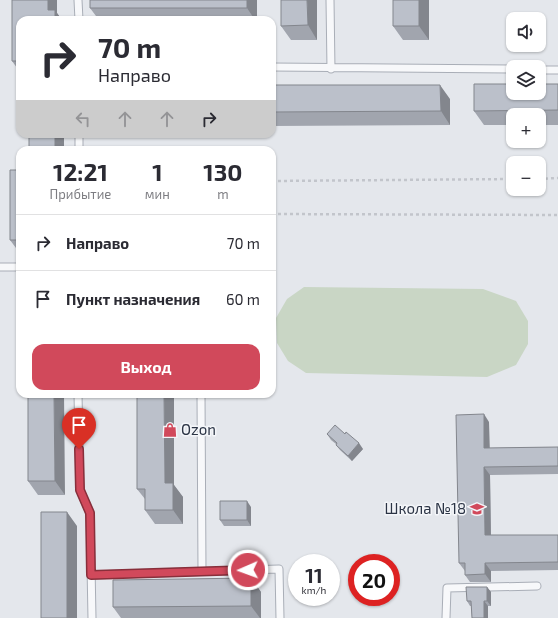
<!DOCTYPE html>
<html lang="ru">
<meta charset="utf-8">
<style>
:root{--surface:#fff;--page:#f2f2f3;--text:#2b2b33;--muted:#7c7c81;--line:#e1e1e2;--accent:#d1495b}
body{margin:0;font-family:"Exo 2",sans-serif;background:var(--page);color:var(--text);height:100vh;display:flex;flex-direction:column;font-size:15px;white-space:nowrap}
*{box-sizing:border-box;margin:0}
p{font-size:13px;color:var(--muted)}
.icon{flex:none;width:22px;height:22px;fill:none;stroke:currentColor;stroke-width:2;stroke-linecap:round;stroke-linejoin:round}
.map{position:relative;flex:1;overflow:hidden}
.panel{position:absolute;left:16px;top:146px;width:260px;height:252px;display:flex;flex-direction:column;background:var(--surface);border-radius:12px;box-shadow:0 1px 3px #0004}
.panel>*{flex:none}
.hud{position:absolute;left:16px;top:16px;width:260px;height:122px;border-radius:12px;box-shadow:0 1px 3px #0004;background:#fff;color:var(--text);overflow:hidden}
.buttons{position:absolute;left:506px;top:12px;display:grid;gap:8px}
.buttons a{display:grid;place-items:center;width:40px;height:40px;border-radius:8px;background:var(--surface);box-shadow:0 1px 3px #0004;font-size:20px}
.speed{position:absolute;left:288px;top:554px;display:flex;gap:8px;font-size:20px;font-weight:700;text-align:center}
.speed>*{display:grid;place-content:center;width:52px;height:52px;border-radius:50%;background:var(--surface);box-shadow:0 1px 3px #0004;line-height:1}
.speed small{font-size:10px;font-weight:400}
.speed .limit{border:6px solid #d22;background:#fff;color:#111}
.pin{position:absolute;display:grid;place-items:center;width:34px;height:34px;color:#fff;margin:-41px -17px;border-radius:50% 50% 50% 0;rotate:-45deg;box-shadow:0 0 4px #0007}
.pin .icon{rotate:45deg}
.me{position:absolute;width:44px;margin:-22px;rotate:268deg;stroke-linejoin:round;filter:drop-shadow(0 0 3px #0008)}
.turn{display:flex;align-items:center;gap:14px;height:84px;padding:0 16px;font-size:18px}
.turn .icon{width:52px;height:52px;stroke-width:2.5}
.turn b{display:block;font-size:28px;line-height:34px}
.lanes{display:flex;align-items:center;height:38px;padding:0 16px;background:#0003;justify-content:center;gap:20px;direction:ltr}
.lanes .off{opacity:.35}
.eta{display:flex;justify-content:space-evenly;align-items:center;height:68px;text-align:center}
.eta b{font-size:24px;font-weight:700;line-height:28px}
.primary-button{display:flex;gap:8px;margin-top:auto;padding:8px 16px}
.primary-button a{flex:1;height:46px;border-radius:12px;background:var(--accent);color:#fff;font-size:16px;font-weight:700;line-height:46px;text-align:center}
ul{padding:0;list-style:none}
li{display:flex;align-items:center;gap:12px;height:56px;padding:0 16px;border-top:1px solid var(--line)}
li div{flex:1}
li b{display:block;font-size:15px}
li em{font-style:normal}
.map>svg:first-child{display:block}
.green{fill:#c9d6c5}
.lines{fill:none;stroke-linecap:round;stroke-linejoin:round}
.service-casing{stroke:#a9aeb7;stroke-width:9}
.path{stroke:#c2c5cb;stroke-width:2.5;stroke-dasharray:3 3;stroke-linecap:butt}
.service{stroke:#f7f8fa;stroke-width:7}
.wall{fill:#a1a5ae}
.shaded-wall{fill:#83868d}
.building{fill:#bbc0ca;stroke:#83868d}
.route-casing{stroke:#882f3b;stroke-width:10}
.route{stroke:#d1495b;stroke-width:7}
.labels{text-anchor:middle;stroke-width:3;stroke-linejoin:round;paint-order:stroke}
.poi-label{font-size:15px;fill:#2b3445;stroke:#f4f6f9;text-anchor:start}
</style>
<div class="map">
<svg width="558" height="618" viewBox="0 0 558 618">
<rect width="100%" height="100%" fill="#e4e7ec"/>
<path class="green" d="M304,287L483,289L516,301L528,321V344L516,365L487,377L306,373L288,361L277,343L276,318L287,299Z"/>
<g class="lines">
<defs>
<path id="service" d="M78,0L79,20
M330,0L331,69
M272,67L513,69
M539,70H558
M79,150V134
M0,267H20
M78,394L80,490L90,513L92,618
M201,394L202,571
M91,575L279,569L280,618
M446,618L447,588L537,586"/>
</defs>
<use href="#service" class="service-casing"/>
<path class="path" d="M539,179L558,178
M272,181L513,179
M272,214L558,215"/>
<use href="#service" class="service"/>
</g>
<path class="wall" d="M12,0H57V13L62,20H20V72L12,61Z
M90,0H257V20H99L90,8Z
M317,0V40H291L281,26Z
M429,0V40H403L393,26Z
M558,84V125H539V115H513V125H484L474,111Z
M272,85L450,99V125L272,126Z
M20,170V252H19L10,240Z
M28,394L65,495H38L28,481Z
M489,422V448L558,447V474L490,475L491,535H558V570L491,571V582H470L465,575V571L459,563Z
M327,434L363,449L352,461L340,450L336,445V444L331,440Z
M174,485L183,497V524H155L145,510V499L137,489Z
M251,507V526H224L220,520Z
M251,578L261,592V618H121L113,607Z
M487,587L491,592V606H488V618H472L471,606H470L467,601Z"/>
<path class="shaded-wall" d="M48,0H57V13L62,20H55L48,10Z
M247,0H257V20H255L247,8Z
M307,0H317V40L308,25Z
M419,0H429V40L419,26Z
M440,85L450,99V125L441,111Z
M55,134H64V150H55Z
M54,394H64L65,495L55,481Z
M164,394H174V485L183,497V524L173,510L165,483Z
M484,414L489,422L490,455L484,448Z
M359,443L363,449L352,461L348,456Z
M484,467L490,475L491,543L485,535Z
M247,501L251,507V526L247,520Z
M67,512L77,526V618H67Z
M485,563L491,571V582L485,574Z
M251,578L261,592V618H260L251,606Z
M487,587L491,592V606L487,601Z
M484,601L488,606V618H484Z"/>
<path class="building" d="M12,0H48V10H55V20H20V61H12Z
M90,0H247V8H90Z
M281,0H307L308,25L281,26Z
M393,0H419V26H393Z
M474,84H513V93H539V84H558V110L474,111Z
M272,85H440L441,111L272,112Z
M29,134H55V150H29Z
M10,170H20V240H10Z
M28,394H54L55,481H28Z
M137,394H164L165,483H173V510H145V489H137Z
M484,414V448L558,447V466L484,467L485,535H558V562L485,563V574L465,575V563H459L456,415Z
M335,425L345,434L346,432L359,443L348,456L336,445L337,443L327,434Z
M220,501H247V520H220Z
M41,512H67V618H41Z
M251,578V606L113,607V580Z
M466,587H487V601H484V618H472L471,601H467Z"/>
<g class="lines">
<defs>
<path id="route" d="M79,449L80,490L90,513L91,575L248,570"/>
</defs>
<use href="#route" class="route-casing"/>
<use href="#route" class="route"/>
</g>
<defs>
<symbol id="shop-bare" viewBox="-9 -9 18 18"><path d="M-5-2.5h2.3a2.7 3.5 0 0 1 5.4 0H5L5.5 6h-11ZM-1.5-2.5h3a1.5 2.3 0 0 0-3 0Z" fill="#d1495b" stroke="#f4f6f9" stroke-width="2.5" paint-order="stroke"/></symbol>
<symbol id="school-bare" viewBox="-9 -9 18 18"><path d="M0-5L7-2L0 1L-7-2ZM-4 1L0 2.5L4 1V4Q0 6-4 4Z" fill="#d1495b" stroke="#f4f6f9" stroke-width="2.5" paint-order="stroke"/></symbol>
</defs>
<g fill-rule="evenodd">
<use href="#shop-bare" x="160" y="420" width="20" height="20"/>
<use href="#school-bare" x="467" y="499" width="20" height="20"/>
</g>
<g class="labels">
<g class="poi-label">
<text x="181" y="435">Ozon</text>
<text x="466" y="514" text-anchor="end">Школа №18</text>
</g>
</g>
</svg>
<div class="buttons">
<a><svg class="icon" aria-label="sound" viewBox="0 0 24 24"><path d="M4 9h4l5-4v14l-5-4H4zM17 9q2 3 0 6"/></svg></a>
<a><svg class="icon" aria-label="layers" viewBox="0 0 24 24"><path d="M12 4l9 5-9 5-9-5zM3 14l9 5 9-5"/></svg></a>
<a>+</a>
<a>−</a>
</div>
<div class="speed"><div>11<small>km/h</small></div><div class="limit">20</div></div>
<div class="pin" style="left:79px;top:449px;background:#d93025"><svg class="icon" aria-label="arrive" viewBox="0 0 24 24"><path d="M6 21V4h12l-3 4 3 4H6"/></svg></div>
<svg class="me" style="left:248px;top:570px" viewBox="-20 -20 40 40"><circle r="17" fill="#d1495b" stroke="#fff" stroke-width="3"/><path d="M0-11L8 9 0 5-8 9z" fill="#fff"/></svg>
<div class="hud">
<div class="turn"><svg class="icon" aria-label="right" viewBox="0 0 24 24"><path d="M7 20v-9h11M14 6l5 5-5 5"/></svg><div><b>70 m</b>Направо</div></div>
<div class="lanes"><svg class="icon off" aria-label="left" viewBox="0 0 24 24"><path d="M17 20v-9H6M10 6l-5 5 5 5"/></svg><svg class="icon off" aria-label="ahead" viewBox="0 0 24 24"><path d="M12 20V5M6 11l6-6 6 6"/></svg><svg class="icon off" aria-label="ahead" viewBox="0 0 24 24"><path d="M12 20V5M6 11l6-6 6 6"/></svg><svg class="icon" aria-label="right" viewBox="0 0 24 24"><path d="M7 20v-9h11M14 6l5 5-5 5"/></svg></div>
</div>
<section class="panel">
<div class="eta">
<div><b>12:21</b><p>Прибытие</p></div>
<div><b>1</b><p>мин</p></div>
<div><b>130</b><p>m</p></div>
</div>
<ul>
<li><svg class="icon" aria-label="right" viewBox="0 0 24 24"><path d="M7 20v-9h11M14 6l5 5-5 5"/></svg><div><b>Направо</b></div><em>70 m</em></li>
<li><svg class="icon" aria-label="arrive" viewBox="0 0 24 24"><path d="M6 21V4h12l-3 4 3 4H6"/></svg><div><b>Пункт назначения</b></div><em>60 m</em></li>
</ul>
<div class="primary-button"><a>Выход</a></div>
</section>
</div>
